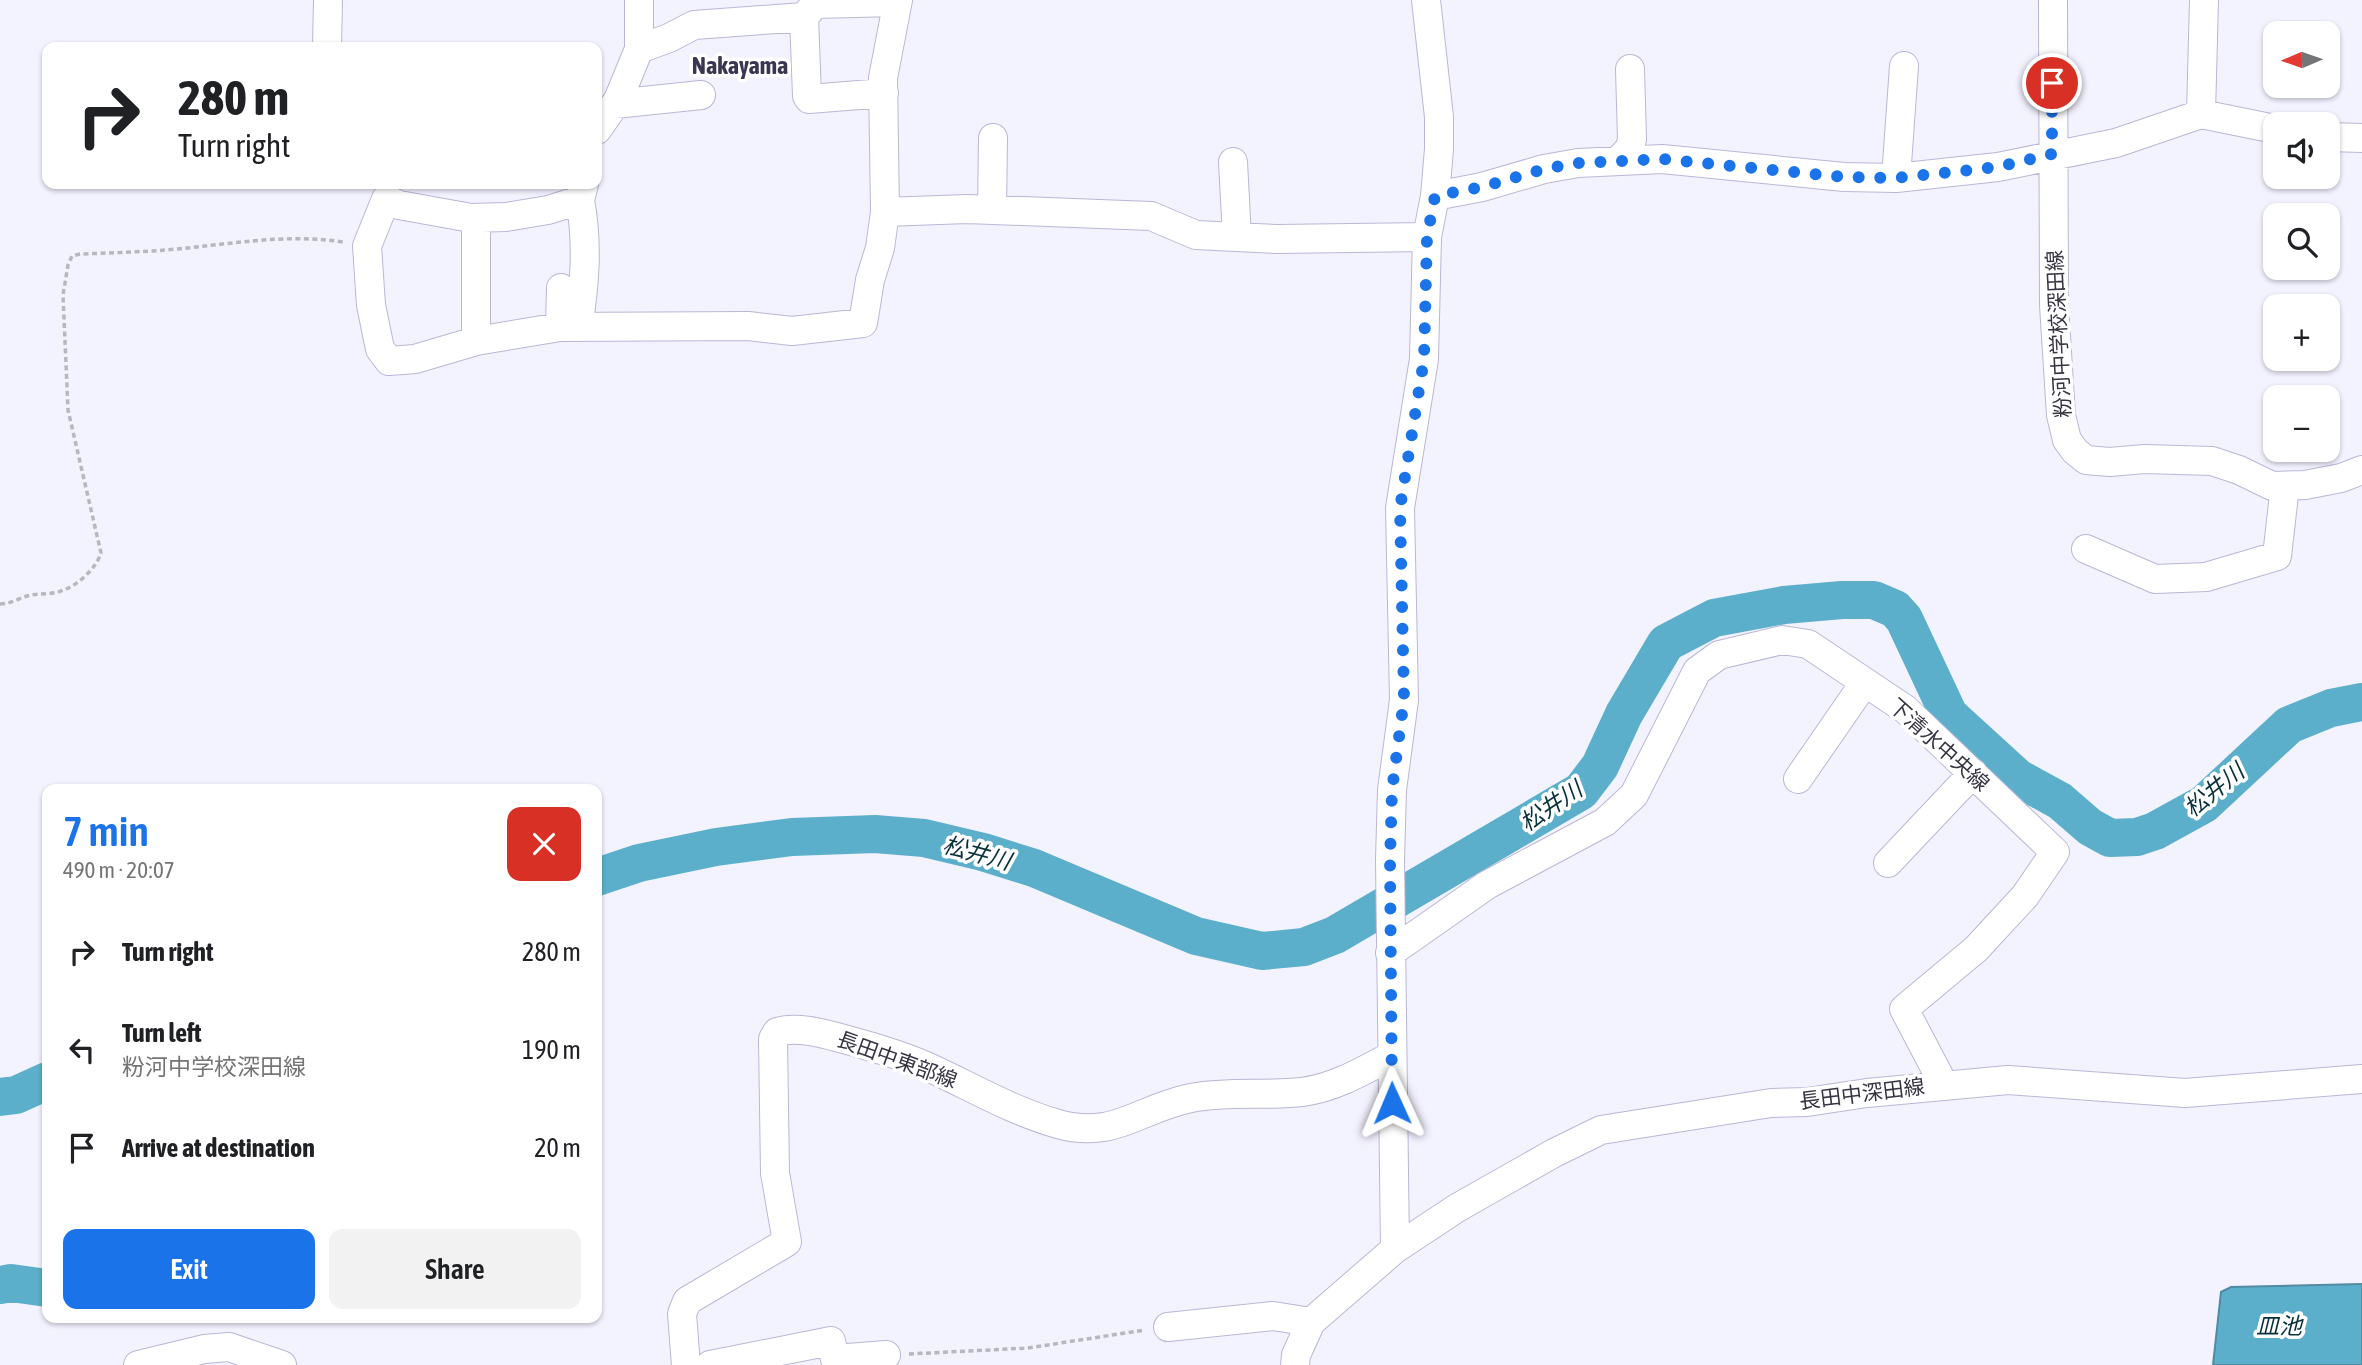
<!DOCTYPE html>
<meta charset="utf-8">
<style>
:root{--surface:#fff;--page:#f2f2f2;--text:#202124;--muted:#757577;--accent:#1a73e8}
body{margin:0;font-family:"Asap Condensed","Noto Sans JP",sans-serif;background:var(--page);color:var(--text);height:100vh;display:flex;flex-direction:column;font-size:26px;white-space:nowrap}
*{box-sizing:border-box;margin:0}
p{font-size:23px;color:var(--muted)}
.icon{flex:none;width:38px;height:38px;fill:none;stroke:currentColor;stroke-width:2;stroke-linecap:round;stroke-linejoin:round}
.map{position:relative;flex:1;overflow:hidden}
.side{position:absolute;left:42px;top:784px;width:560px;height:539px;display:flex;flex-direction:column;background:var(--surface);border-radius:14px;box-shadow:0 2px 5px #0004}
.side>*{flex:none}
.top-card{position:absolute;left:42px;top:42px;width:560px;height:147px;border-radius:14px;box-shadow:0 2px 5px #0004;background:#fff;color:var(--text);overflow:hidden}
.needle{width:46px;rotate:268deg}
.fabs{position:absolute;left:2263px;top:21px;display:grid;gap:14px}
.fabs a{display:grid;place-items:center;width:77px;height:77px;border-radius:14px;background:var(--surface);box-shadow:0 2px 5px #0004;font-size:35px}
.pin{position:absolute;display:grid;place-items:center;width:60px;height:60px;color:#fff;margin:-30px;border:4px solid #fff;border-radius:50%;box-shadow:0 2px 7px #0007}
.me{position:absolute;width:77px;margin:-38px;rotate:359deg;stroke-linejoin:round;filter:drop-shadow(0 0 5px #0008)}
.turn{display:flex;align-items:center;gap:24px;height:147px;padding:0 21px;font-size:32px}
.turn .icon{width:91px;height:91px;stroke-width:2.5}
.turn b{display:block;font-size:49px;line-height:60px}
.round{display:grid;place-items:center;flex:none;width:74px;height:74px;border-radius:14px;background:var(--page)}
.headline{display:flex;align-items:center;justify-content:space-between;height:119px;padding:0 21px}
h1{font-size:42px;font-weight:600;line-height:52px;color:var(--accent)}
.cta{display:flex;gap:14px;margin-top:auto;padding:14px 21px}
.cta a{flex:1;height:80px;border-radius:14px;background:var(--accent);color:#fff;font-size:28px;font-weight:600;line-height:80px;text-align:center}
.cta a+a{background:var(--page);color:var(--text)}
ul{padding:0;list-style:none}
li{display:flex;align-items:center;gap:21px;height:98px;padding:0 21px}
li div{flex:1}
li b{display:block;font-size:26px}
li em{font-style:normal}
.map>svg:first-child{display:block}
.water{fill:#5cafca;stroke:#518aa1;stroke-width:2}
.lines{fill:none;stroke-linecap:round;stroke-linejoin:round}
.river{stroke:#5cafca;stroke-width:38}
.minor-casing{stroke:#bab7d6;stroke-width:30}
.path{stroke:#b7b6c3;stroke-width:3.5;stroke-dasharray:5 3.5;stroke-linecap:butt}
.minor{stroke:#fff;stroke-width:28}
.route{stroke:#1a73e8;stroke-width:12;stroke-dasharray:0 21.6}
.labels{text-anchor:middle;stroke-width:7;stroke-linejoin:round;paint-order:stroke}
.street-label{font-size:21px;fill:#373542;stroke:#fff}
.water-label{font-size:23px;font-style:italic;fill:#08313c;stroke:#fff}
.quarter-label{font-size:24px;font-weight:bold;fill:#3a3650;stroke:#fff}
</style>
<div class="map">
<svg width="2362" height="1365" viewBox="0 0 2362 1365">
<rect width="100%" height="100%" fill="#f3f2ff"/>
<path class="water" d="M2362,1284V1365H2213L2221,1292L2231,1287Z"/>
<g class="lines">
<path class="river" d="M597,877L639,863L716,847L792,837L875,834L924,838L983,852L1034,868L1196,936L1262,951L1304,947L1335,935L1581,791L1600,766L1624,714L1666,643L1714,618L1784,605L1842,600H1874L1895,609L1904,619L1949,715L2018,778L2060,801L2090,827L2110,838L2137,837L2155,831L2204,804L2289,725L2331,708L2362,702
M0,1097L16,1095L47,1081
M0,1285L11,1283L47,1288"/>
<defs>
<path id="minor" d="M639,0V49
M2053,0L2054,305L2061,415L2067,440L2075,451L2086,460L2110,462L2144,459L2212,461L2239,470L2272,486L2305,485L2341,478L2362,470
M804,17L807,96L809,99L884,93
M327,47L328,0
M615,104L701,95
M2201,114L2204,0
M597,130L618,100L639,49L669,38L694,25L804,17L815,4L897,2
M2328,137L2362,138
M1618,161L1630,148L1632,139L1630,69
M1233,162L1237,237
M1896,178L1904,66
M584,184L580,200L548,210L506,217L471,218L399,205L386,199L367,246L371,305L380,349L389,361L415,359L476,341L560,327L748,326L792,331L863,323L870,280L880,248L885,212L967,209L1151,216L1196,235L1276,239L1427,237
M1435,196L1482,187L1544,169L1578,163L1662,159L1844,177L1896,178L1998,167L2116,143L2201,114L2275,129
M992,210L993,138
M885,212L883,78L898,0
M476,218V341
M560,327L561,288
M578,327C585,284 588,243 580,200
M2086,549L2155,579L2206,577L2277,556L2285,486
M1798,779L1865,682
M1888,863L1973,773
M1390,953L1487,885L1605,822L1634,795L1697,671L1719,655L1782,640L1808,644L1905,709L2055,852L2025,896L1976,949L1904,1009L1944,1085
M1395,1249L1390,860L1392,790L1404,700L1400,508L1424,359L1427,237L1435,196L1439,149V117L1426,0
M1168,1327L1273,1316L1311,1322
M138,1365L204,1349L229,1347L282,1365
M686,1365L682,1314L687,1301L787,1242L775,1173L773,1039L777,1032C796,1026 822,1033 840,1038C869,1046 899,1054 926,1066C970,1086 1012,1111 1058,1124C1114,1140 1140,1108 1191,1098C1227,1091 1266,1096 1302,1092C1334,1088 1363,1071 1391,1056
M710,1365L831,1341L835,1359L886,1355
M1295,1365L1296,1355L1311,1322L1395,1249L1457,1208L1554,1153L1601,1130L1771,1103L1807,1102L1867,1093L2008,1080L2185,1093L2362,1079"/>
</defs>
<use href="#minor" class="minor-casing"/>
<path class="path" d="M0,604C10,604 18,599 27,596C38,593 51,595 61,591C77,586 96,569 101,553L68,410L63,295L68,265L72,256L80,254C109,253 138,252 166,250C226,245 283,233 343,242
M909,1354L1028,1348L1145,1330"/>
<use href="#minor" class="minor"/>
</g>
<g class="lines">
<path class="route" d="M1392,1103L1390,860L1392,790L1404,699L1400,508L1424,359L1427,237L1435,196L1482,187L1544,169L1578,163L1662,159L1844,177L1896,178L1998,167L2052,154V83"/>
</g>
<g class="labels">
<g class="street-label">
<text transform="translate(2059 334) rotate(-93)" y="7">粉河中学校深田線</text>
<text transform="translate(1939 745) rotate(42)" y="7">下清水中央線</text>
<text transform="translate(897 1060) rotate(20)" y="7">長田中東部線</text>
<text transform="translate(1862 1094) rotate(-7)" y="7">長田中深田線</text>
</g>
<g class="water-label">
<text transform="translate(2214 790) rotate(-39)" y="8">松井川</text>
<text transform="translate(1551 806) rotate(-34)" y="8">松井川</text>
<text transform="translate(977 853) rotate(15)" y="8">松井川</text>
<text x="2279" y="1334">皿池</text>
</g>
<g class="quarter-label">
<text x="740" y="74">Nakayama</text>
</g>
</g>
</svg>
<div class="fabs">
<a><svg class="needle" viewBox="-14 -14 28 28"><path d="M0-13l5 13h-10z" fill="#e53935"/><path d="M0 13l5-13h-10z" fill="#757577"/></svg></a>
<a><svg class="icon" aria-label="sound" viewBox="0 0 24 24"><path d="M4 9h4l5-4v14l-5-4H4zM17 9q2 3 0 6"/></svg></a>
<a><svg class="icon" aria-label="search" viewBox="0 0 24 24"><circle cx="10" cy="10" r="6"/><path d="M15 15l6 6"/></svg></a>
<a>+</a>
<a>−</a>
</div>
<div class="pin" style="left:2052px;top:83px;background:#d93025"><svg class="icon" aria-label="arrive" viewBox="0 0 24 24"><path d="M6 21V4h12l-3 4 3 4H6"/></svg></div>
<svg class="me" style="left:1392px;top:1103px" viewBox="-20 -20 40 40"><path d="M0-17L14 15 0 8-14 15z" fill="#1a73e8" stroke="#fff" stroke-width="4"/></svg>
<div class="top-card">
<div class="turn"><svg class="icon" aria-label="right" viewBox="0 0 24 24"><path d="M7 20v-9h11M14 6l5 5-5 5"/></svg><div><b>280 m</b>Turn right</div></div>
</div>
<section class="side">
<div class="headline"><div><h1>7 min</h1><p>490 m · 20:07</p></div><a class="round" style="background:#d93025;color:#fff"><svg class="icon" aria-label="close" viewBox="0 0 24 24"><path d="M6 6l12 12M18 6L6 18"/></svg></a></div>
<ul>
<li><svg class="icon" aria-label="right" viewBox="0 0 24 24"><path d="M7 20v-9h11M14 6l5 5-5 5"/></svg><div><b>Turn right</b></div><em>280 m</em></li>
<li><svg class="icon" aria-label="left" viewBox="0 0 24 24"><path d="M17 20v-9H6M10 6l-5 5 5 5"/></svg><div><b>Turn left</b><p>粉河中学校深田線</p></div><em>190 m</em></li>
<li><svg class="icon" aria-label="arrive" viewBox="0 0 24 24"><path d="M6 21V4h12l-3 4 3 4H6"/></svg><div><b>Arrive at destination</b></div><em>20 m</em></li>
</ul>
<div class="cta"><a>Exit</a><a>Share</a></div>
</section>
</div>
